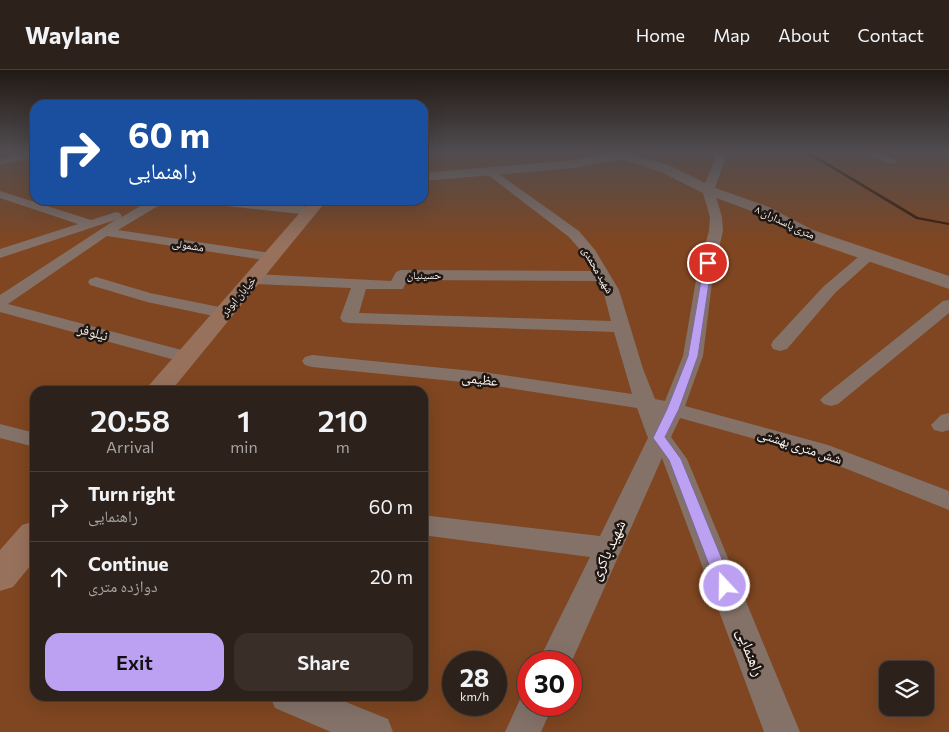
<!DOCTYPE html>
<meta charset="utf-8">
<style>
:root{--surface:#2d221b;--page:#392f28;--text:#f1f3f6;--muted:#a7a4a3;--line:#483f3a;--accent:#bca0f2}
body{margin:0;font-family:Commissioner,"Noto Naskh Arabic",sans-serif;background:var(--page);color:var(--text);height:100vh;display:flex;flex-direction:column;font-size:19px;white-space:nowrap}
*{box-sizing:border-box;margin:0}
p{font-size:16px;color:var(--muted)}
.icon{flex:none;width:28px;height:28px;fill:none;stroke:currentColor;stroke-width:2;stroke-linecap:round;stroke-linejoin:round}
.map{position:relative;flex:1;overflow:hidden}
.drawer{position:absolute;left:30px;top:316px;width:398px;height:315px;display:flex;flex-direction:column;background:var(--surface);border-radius:15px;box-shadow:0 5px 20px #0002,0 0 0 1px var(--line)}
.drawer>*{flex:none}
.banner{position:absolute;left:30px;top:30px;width:398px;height:105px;border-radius:15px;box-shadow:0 5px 20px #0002,0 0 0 1px var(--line);background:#1a4fa0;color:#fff;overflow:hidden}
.fabs{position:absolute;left:879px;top:591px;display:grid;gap:10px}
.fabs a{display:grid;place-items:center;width:55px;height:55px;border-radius:10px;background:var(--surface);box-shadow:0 5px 20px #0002,0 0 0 1px var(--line);font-size:25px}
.speed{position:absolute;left:442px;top:581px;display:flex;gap:10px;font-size:25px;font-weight:700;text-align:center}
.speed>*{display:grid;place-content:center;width:65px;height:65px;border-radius:50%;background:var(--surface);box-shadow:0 5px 20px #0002,0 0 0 1px var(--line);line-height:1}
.speed small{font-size:12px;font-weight:400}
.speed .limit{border:8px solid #d22;background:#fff;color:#111}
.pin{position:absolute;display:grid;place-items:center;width:42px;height:42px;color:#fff;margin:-21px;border:2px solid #fff;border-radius:50%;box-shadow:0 1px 5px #0007}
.me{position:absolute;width:55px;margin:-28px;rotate:339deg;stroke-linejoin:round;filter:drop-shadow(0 0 4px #0008)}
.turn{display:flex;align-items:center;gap:18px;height:105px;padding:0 15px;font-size:22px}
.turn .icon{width:65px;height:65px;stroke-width:2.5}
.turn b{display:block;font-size:35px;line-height:42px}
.eta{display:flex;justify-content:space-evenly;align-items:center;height:85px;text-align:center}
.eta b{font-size:30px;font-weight:600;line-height:35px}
.action{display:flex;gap:10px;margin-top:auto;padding:10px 15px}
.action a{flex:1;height:58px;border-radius:15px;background:var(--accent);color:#111;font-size:20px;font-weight:600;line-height:58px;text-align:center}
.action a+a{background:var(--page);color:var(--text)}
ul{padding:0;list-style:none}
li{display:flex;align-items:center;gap:15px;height:70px;padding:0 15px;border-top:1px solid var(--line)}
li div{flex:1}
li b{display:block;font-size:19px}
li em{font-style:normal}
header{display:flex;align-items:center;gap:30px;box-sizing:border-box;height:70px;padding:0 25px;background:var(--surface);border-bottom:1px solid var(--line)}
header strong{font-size:24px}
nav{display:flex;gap:28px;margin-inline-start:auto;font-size:18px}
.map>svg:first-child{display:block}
.green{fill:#7f4621;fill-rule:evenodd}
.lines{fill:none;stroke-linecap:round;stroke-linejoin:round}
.stream{fill:#371702;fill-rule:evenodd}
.minor{fill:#847269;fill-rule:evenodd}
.tertiary{fill:#847269;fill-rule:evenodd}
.secondary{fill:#97715c;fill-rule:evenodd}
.route{fill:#bca0f2;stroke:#7a689d}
.labels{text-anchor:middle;stroke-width:5;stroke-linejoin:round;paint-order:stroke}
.far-street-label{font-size:11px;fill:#fdf3ed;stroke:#1e1713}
.street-label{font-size:14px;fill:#fdf3ed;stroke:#1e1713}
.near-street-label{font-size:16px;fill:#fdf3ed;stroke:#1e1713}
</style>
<header>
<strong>Waylane</strong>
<nav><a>Home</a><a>Map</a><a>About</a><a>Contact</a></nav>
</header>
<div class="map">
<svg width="949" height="662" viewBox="0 0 949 662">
<rect width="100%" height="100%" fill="#3c2d24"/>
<path class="green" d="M0,81H35V130H422L423,81H949V662H0ZM35,321H422V626H35ZM454,592H496V635H454ZM529,592H571V635H529ZM888,600H925V638H888Z"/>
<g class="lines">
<path class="stream" d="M805,81L813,84L918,147L949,153V155L916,149L811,86L800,81Z"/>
<path class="minor" d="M33,81H35V87L0,95V89Z
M711,81H721L725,90L714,120L722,147L723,161L713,204L703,286L685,336L828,375L949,421V440L812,385L680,348L671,367L687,389L800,662H764L662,388L571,593L538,592L590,487L422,465V445L600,466L648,368L637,338L483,314L312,297L305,295L302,291L305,287L312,285L483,302L632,324L614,262L349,253L343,252L340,248L351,218L252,214L246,212L244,209L246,206L252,204L391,211L396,202L401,200L593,201L584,184L569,167L483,101L484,99H492L579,161L595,180L619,220L643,299L655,329L665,331L683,286L697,204L709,161L710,147L702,120L715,90ZM407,210L598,211L603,220L611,251L359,243L366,219H403Z
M856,81H872L898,91L893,94Z
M0,121L91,150L116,142L120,143L122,147L150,130H156L160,133L158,136L118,160L271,183L276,184L278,187L276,190L271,191L107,166L8,234L193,283L196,287L193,291L186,293L0,242V225L115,150L0,188V179L78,154L0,128Z
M202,130H242L310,137L316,141L310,145L208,134Z
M869,181L874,182L876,185L874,188L835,223L787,279L780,281L773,279L771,275L773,271L823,217L864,182Z
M96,207L150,223L229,239L232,243L229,247L223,248L147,232L90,215L88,212L90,209Z
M949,230V243L838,334L831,336L824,334L820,330L824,326L943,231Z
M949,343V360L942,362L934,360L931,355L941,345Z
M0,354L35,363V377L0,368Z
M529,620V635H553L541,662H505L523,623Z
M270,626H331L388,649L393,662H331L275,638Z"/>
<path class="tertiary" d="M619,81H633L631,84L671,96L713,117L769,137L813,160L949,206V219L801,168L757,143L703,123L661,102L622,89L574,98L422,111V103L574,90Z"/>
<path class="secondary" d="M311,130H327L171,321H144Z
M35,451V490L13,517L0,521V480L22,455Z"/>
</g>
<linearGradient id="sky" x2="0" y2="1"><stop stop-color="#211914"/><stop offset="0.47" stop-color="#504c50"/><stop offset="1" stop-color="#504c50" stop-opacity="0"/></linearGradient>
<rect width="949" height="174" fill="url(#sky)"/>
<path class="route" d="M708,191L712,193L698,286L679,339L665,367L681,389L733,516L730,521L725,523L719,521L717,516L669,390L653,368L667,339L688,286L704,193Z"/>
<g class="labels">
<g class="far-street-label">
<text transform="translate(785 152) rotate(25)" y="4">۸ متری پاسداران</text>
<text transform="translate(188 175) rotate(9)" y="4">مشمولی</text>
<text transform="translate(598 200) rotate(60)" y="4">شهید محمدی</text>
<text x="424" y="209">حسینیان</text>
<text transform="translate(238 226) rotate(-50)" y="4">خیابان ابوذر</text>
</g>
<g class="street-label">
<text transform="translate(93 262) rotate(15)" y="5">نیلوفر</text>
<text transform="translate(480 309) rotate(7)" y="5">عظیمی</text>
<text transform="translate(800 376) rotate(18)" y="5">شش متری بهشتی</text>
</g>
<g class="near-street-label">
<text transform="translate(607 480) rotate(-65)" y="6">شهید باکری</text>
<text transform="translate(751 582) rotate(69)" y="6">راهنمایی</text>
</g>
</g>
</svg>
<div class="fabs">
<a><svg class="icon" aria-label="layers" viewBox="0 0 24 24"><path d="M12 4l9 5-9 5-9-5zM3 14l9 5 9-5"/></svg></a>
</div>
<div class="speed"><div>28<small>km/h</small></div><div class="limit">30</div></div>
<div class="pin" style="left:708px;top:193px;background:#d93025"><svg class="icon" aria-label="arrive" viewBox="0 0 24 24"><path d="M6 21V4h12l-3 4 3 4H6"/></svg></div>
<svg class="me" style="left:725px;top:516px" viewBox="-20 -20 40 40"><circle r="17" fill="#bca0f2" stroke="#fff" stroke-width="3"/><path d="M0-11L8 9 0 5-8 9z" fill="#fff"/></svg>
<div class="banner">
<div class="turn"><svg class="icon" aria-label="right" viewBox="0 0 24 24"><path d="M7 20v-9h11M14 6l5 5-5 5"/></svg><div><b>60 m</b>راهنمایی</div></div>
</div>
<section class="drawer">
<div class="eta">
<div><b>20:58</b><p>Arrival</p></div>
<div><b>1</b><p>min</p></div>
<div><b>210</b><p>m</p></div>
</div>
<ul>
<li><svg class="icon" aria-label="right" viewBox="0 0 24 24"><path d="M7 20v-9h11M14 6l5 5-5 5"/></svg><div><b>Turn right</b><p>راهنمایی</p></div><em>60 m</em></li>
<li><svg class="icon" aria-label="ahead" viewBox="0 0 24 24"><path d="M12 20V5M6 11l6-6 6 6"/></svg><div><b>Continue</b><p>دوازده متری</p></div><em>20 m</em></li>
</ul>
<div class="action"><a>Exit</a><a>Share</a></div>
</section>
</div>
